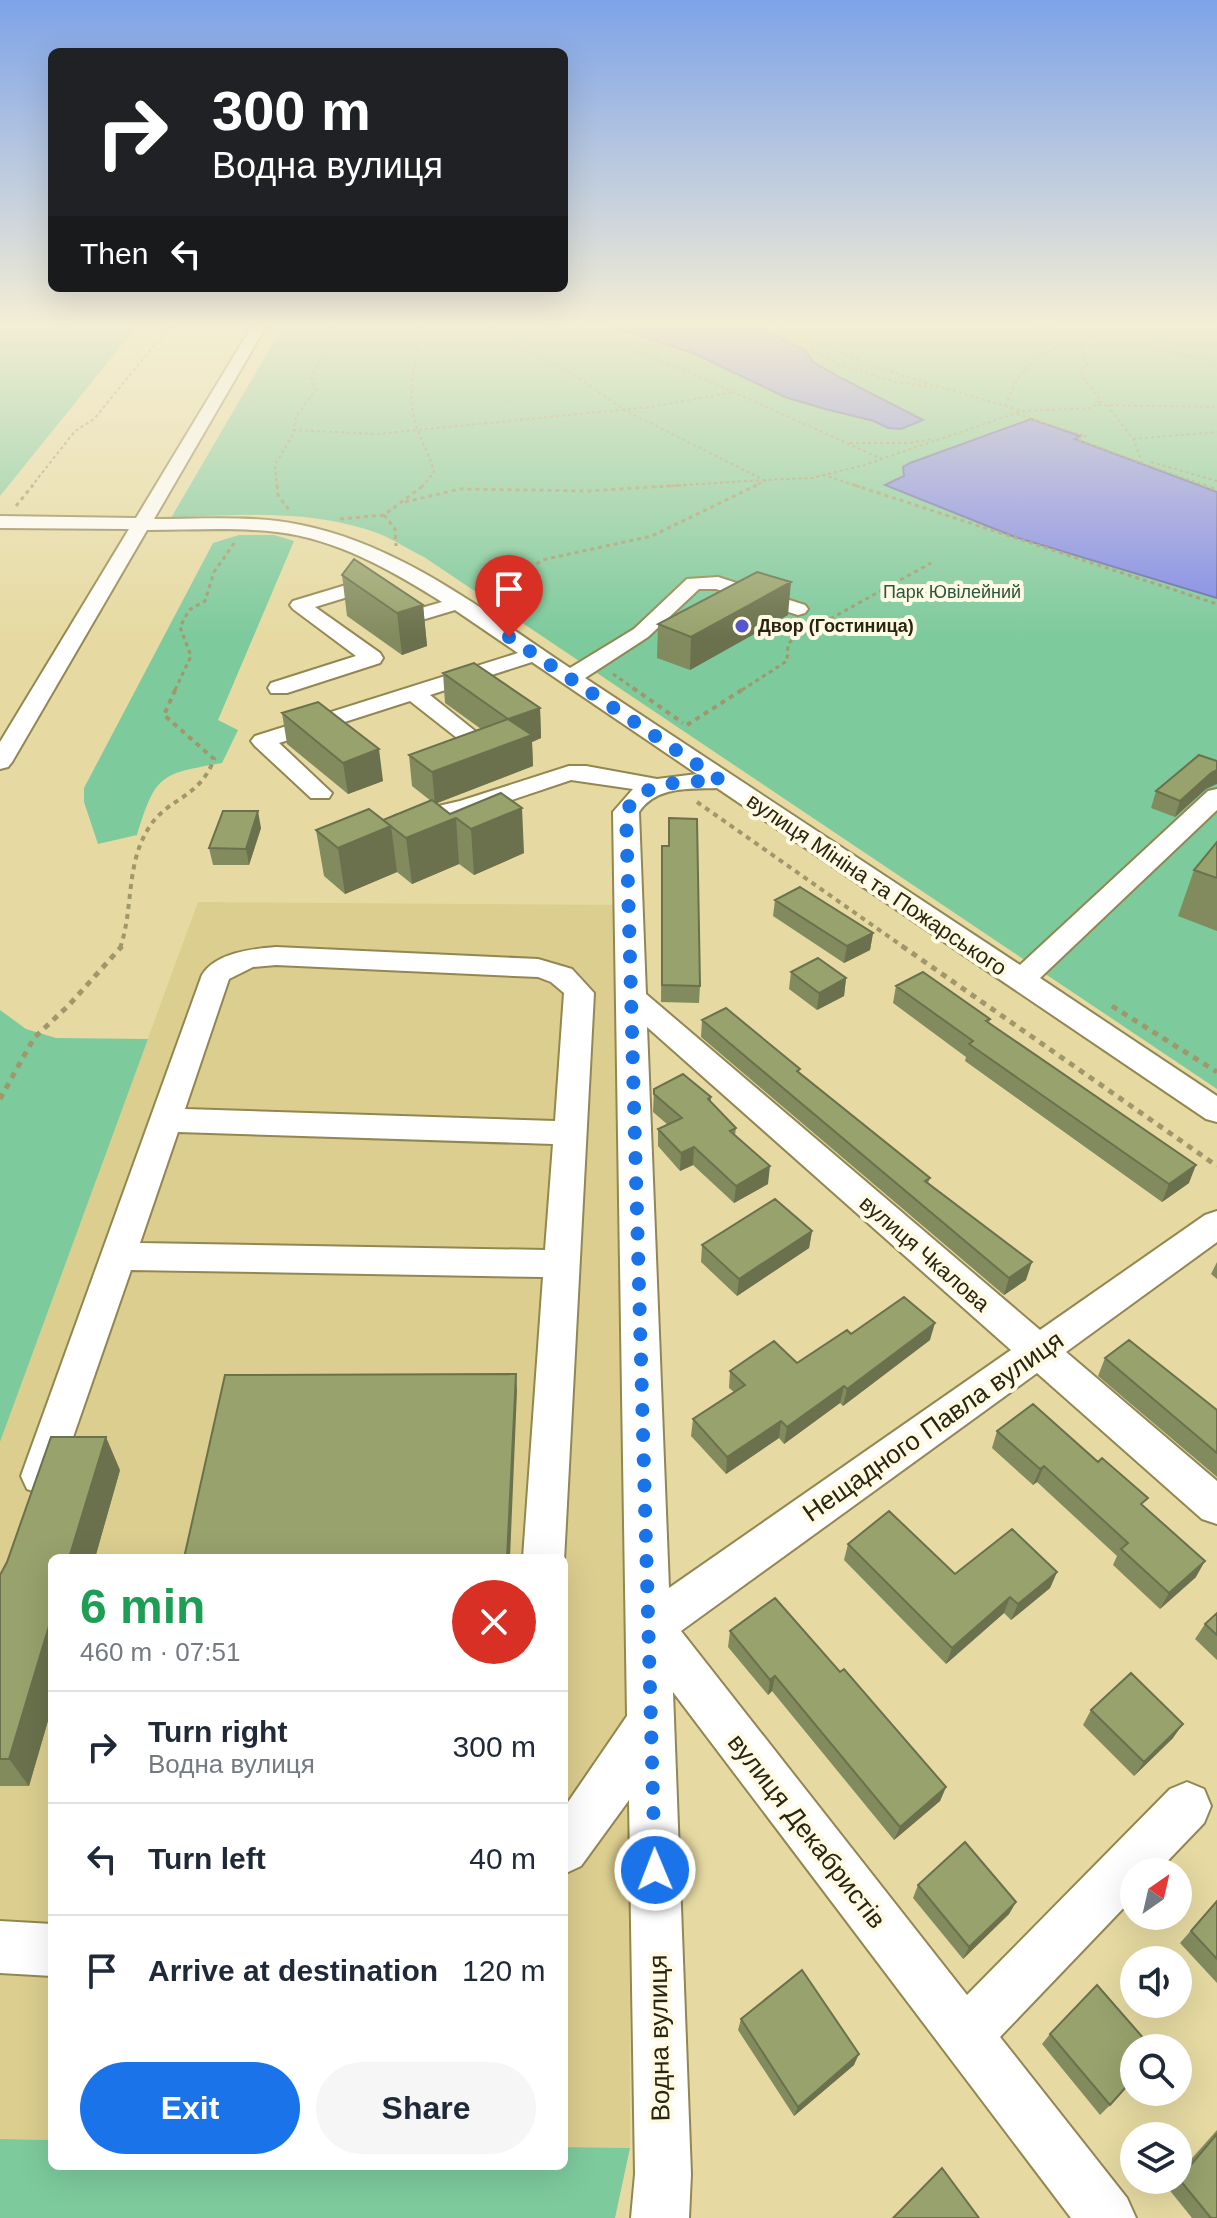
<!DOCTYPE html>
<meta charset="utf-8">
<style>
:root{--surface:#fff;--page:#f6f6f7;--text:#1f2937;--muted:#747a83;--line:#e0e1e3;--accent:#1a73e8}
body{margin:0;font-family:Helvetica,sans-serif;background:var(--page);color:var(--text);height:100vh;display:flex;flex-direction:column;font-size:30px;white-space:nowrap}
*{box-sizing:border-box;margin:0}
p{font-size:26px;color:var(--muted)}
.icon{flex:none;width:44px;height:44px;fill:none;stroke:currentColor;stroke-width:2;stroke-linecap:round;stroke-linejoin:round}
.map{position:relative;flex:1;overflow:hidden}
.drawer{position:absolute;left:48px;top:1554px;width:520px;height:616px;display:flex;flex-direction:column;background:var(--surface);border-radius:12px;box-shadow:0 8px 32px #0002}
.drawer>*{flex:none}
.hud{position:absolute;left:48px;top:48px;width:520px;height:244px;border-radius:12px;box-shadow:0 8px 32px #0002;background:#202124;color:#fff;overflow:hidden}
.needle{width:52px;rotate:34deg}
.buttons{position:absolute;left:1120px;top:1858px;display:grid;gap:16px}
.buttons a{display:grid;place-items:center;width:72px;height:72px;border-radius:50%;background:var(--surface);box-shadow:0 8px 32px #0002;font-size:40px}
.pin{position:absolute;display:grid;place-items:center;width:68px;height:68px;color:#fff;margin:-82px -34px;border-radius:50% 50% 50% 0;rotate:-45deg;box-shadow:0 0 8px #0007}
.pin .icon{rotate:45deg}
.me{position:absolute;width:88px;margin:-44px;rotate:359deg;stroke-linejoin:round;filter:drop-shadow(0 0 6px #0008)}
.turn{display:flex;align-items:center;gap:28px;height:168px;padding:0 32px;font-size:36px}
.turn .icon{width:104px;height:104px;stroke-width:2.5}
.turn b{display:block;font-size:56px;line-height:68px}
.then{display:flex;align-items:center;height:76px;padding:0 32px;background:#0003;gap:16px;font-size:30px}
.round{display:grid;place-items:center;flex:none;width:84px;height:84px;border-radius:42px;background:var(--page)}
.summary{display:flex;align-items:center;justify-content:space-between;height:136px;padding:0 32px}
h1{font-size:48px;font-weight:600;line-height:60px;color:#1e9e55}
.button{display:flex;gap:16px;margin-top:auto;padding:16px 32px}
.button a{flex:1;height:92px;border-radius:48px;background:var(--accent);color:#fff;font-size:32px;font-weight:600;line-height:92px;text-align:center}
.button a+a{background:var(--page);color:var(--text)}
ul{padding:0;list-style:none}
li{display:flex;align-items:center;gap:24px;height:112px;padding:0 32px;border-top:2px solid var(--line)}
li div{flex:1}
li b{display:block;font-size:30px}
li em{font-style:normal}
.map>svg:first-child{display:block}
.built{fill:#dcce8f}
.green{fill:#7dca9d}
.water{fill:#8089e8;stroke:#666ba7;stroke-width:2}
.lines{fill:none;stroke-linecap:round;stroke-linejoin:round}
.minor-casing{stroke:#928752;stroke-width:4}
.path-far3{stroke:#a0976b;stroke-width:2;stroke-dasharray:3 3;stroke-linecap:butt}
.path-far2{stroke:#a0976b;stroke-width:3;stroke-dasharray:4 4;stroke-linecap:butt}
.path-far1{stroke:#a0976b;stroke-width:4;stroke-dasharray:5 5;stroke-linecap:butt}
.path{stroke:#a0976b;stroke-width:5;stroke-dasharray:6 6;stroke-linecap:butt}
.minor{fill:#fff;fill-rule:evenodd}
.wall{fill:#828b5e}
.shaded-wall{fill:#6a714c}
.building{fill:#97a26d;stroke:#6a714c;stroke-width:2}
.route{stroke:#1a73e8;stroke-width:14;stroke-dasharray:0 25.2}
.poi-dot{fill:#5456cd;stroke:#fffae4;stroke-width:3}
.labels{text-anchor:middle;stroke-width:8;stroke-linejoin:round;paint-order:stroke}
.far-park-label{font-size:18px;fill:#27563c;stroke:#fffae4}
.far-poi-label{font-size:18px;font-weight:bold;fill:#2a250f;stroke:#fffae4;text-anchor:start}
.street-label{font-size:22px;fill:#2a250f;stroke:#fffae4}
.near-street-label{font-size:26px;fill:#2a250f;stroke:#fffae4}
</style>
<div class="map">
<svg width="1217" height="2218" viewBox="0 0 1217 2218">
<rect width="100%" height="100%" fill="#e6daa2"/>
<path class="built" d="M198,902L628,905L630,2148L564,2147V1558H52V2140L0,2139V1442Z"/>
<path class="green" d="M0,326H137L0,496Z
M283,326H1217V1089L424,557C409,550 395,540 380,534C314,509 240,514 171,518Z
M239,535H274L294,541L218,720L238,730L222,763C160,774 156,774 137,835L98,844L84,802V788L213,543Z
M0,1010L26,1029L56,1038L148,1039L0,1442Z
M0,2139L52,2140V2166H564V2147L630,2148L615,2218H0Z"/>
<path class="water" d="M610,326H744L732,328L735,330L757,327L806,351L813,362L843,379L923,420L901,429L888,428L874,421L825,409L785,397L693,353Z
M1031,419L1080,436L1075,439L1217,492V598L1015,537L885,485L904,476L903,467L910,463Z"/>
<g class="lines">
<defs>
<path id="minor" d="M252,326H266L154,519C202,519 254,515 301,525C401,545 487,613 570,668L634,629L687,579L718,577L805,605L808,609L805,613L798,615L716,589H699L648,637L585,678L1020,965L1208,791L1217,789V810L1040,978L1217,1096V1122L1206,1119L717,788C689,789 656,786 639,812L646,994L1040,1330L1205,1215L1217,1211V1242L1066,1352L1217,1481V1524L1202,1519L1037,1373L681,1631L967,1995L1170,1789L1187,1782L1204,1789L1211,1806L1204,1823L1157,1872H1134V1897L1000,2037L1127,2198L1136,2218H1071L673,1692L691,2174L689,2218H631L635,2174L629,1800L581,1866L564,1874V1808L627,1716L613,812L633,789L571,780L476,812L404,829L395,826L391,821L395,816L460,801L569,766H586L657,779L697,774L532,662L430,695L495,747C487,758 468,763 456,760L452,755L466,745L410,701L279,743L332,793L329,798H311L255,746L251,741L255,736L518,653L455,610L415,622L364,592L315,607L380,653L383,658L380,663L287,693H271L268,688L271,683L356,656L293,609L290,605L293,601L366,579L418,609L442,602C391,570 337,539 277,532C235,527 190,530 147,530L12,762L8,767L0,769V742L129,529L0,528V516L136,518ZM647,1027L1011,1350L669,1588Z
M276,947L538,959L572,969L594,993L564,1561V1558H523L543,1277L131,1270L55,1489L41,1494L27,1489L21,1476L202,975C216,953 251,949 276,947ZM276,965L538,977L551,982L564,993L555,1121L185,1109L229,979L253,967ZM178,1132L553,1144L545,1250L140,1243Z
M0,1921L52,1924V1976L0,1973Z"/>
</defs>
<use href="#minor" class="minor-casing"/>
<path class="path-far3" d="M494,326L489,341L532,353L564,368L624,410L764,480L813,478L826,474
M571,326L689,372L882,459
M762,326L840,365L896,382L937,388
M779,326L814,343L901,375L1022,411L1091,408L1101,401L1082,376L1081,371L1087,364L1078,340
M1035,326L1217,361
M0,331H64
M49,348L68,326
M1098,405L1217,407
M1107,405L1134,440L1142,463
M1005,406C1023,364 1035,352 1080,340
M1017,414L1086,436L1077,439L1209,487
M293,430L377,434L650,407L734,392
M1133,439L1217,432
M850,443H909L932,439
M1151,462L1217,481
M31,487L75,431L94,419L170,326
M277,487L275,465L293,434L296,416L316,390L311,378C317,360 334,345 332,326
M422,487L434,472C430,455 421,441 416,425C405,393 416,358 423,326
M654,487L763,480
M753,487L766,480
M860,487L824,475L864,465L1022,411"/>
<path class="path-far2" d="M277,485L278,495L289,510
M854,485L1217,604
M1203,485L1217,490
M405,502L460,489L589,491L685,485
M16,506L33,485
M384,515L395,529L396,546
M340,519L384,515L424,485
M480,593L523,574L542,560L652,536L757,485
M613,674L636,690
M175,690L191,656L180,627L189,610L205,601L214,572L235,542
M742,690L787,661L788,644L792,640L931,563"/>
<path class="path-far1" d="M633,688L683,723
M687,725L745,688
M697,802L905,948
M120,948C134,909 125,863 150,826C168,798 200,798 214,759L164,715L176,688"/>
<path class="path" d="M902,946L1217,1166
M1112,1006L1217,1072
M0,1099L34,1038L69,1005L122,946"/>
<use href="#minor" class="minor"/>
</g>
<path class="wall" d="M342,575L423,605L427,646L402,655L347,616Z
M788,615L690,670L657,658L658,624Z
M443,673L540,708L541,738L532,742L533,766L436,803L450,814L524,853L474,875L459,864L412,884L397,872L345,894L324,876L316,830L383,820L431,801L412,786L409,755L481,729L445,703Z
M282,713L383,781L348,794L287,744Z
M1206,789L1175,817L1151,808L1156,791Z
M669,818L700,986L699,1003L661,1002L662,862L669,846Z
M261,828L249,865H213L209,848Z
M1217,842V931L1178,916L1194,870Z
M775,900L873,933L870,950L844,963L773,916Z
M791,972L846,978L844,996L817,1010L789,989Z
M896,986L990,1019L989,1023L1189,1183L1162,1202L965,1061L966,1057L893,1003Z
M702,1020L800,1069L799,1072L930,1178L928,1183L1026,1280L1004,1295L701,1037Z
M654,1089L711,1097V1102L736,1128L735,1135L768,1184L734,1203L693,1165L680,1171L658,1146V1129L668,1125L653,1112Z
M812,1231L809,1248L737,1296L701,1262L702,1245Z
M1217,1262V1279L1211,1274Z
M851,1334L930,1340L843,1406L840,1403L784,1444L779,1438L726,1474L691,1436L693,1419L734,1392L729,1388L730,1371L797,1363Z
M1105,1358L1217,1410V1477L1098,1376Z
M997,1431L1144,1507L1196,1577L1160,1609L1113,1565L1117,1556L1037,1482L1033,1485L992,1448Z
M120,1470L95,1558H52V1707L29,1786H0V1575Z
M848,1544L955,1574L1057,1572L1050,1588L1011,1620L1004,1613L946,1664L844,1560Z
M1217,1613V1660L1195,1639L1205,1624Z
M730,1631L840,1672L946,1787L940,1801L894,1840L772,1691L768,1695L728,1647Z
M1091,1710L1173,1738L1134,1776L1083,1725Z
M918,1885L1016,1902L1009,1914L963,1959L913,1898Z
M1217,1901V1983L1180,1943Z
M741,2019L854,2065L794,2116L738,2030Z
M1050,2034L1110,2105L1100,2115L1042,2044Z
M1217,2130V2218H1192L1167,2187L1173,2180H1178V2174Z"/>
<path class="shaded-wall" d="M791,582L788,615L690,670L691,637Z
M423,605L427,646L402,655L397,613Z
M540,708L541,738L532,742L533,766L435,804L432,772L508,719Z
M379,749L383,781L348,794L343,763Z
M1217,770V784L1206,789L1175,817L1180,801L1211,773Z
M522,808L524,853L474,875L471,829Z
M258,811L261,828L249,865L246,849Z
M456,818L459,864L412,884L406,838Z
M391,826L397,872L345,894L338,848Z
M873,933L870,950L844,963L847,946Z
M846,978L844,996L817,1010L819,993Z
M694,1147L693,1165L680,1171L681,1153Z
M1196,1165L1189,1183L1162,1202L1169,1184Z
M770,1166L768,1184L734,1203L736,1186Z
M812,1231L809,1248L737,1296L739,1279Z
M1032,1262L1026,1280L1004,1295L1009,1278Z
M935,1323L930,1340L843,1406L847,1389Z
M516,1374L517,1391L510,1558H507Z
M844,1386L840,1403L784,1444L787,1427Z
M781,1421L779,1438L726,1474L727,1457Z
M106,1437L120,1470L95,1558H69Z
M1044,1466L1037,1482L1033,1485L1040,1469Z
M1205,1561L1196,1577L1160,1609L1169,1593Z
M1057,1572L1050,1588L1011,1620L1018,1604Z
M1010,1597L1004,1613L946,1664L952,1648Z
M52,1616V1707L29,1786L9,1759Z
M775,1676L772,1691L768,1695L770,1680Z
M1183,1724L1173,1738L1134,1776L1144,1762Z
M946,1787L940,1801L894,1840L900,1827Z
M1016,1902L1009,1914L963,1959L969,1947Z
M859,2054L854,2065L794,2116L798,2107Z"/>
<path class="building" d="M354,559L423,605L397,613L342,575Z
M757,572L791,582L691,637L658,624Z
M474,663L540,708L508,719L443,673Z
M318,702L379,749L343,763L282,713Z
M508,719L532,735L432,772L409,755Z
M1199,755L1217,761V770L1211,773L1180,801L1156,791Z
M501,793L522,808L471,829L456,818L406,838L383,820L432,800L450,814Z
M369,809L391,826L338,848L316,830Z
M223,811H258L246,849L209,848Z
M669,818L697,819L700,986L662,985V846H669Z
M1217,842V878L1194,870Z
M800,887L873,933L847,946L775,900Z
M818,958L846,978L819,993L791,972Z
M923,972L990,1019L986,1021L1196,1165L1169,1184L969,1044L973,1041L896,986Z
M726,1008L800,1069L797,1071L930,1178L925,1181L1032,1262L1009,1278L702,1020Z
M683,1074L711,1097L708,1099L736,1128L730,1131L770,1166L736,1186L694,1147L681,1153L658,1129L682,1118L654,1094V1089Z
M775,1199L812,1231L739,1279L702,1245Z
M904,1297L935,1323L847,1389L844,1386L787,1427L781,1421L727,1457L693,1419L745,1385L730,1371L774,1341L797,1363L847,1330L851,1334Z
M1129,1340L1217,1410V1453L1105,1358Z
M516,1374L507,1558H184L225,1375Z
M1033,1404L1098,1462L1102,1458L1148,1498L1141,1504L1205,1561L1169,1593L1121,1549L1128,1543L1044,1466L1040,1469L997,1431Z
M51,1437H106L69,1558H52V1616L9,1759H0V1575L7,1562Z
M889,1511L955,1574L1012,1529L1057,1572L1018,1604L1010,1597L952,1648L848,1544Z
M775,1598L840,1672L844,1669L946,1787L900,1827L775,1676L770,1680L730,1631Z
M1217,1613V1635L1205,1624Z
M1131,1673L1183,1724L1144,1762L1091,1710Z
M965,1842L1016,1902L969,1947L918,1885Z
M1217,1901V1959L1191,1931Z
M802,1970L859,2054L798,2107L741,2019Z
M1097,1985L1152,2048H1134V2078L1110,2105L1050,2034Z
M1217,2134V2218H1211L1179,2179Z
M942,2168L979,2218H893Z"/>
<linearGradient id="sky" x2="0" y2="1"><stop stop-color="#7ea3e8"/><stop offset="0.51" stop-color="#f4eed5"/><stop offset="1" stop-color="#f4eed5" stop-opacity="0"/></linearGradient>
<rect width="1217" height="637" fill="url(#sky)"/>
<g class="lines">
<path class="route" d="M509,637L720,780C686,783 643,778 626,812L655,1870"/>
</g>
<circle class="poi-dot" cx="742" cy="626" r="8"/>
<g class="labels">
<g class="far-park-label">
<text x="952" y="598">Парк Ювілейний</text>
</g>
<g class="far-poi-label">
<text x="758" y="632">Двор (Гостиница)</text>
</g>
<g class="street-label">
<text transform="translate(877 884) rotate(34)" y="8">вулиця Мініна та Пожарського</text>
<text transform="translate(925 1253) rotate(41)" y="8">вулиця Чкалова</text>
</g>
<g class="near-street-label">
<text transform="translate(933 1426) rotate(-35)" y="9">Нещадного Павла вулиця</text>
<text transform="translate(807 1831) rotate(52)" y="9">вулиця Декабристів</text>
<text transform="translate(659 2038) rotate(-91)" y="9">Водна вулиця</text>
</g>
</g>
</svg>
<div class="buttons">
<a><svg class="needle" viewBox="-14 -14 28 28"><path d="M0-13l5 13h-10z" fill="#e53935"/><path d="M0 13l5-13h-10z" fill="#747a83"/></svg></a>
<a><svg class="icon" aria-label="sound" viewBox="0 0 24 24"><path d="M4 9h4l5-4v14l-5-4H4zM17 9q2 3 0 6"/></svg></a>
<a><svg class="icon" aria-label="search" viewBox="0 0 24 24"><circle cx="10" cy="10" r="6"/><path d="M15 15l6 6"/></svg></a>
<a><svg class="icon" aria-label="layers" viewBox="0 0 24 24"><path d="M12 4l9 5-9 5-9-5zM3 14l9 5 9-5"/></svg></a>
</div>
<div class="pin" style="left:509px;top:637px;background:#d93025"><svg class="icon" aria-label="arrive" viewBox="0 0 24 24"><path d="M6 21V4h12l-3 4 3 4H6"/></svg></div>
<svg class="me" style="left:655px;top:1870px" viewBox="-20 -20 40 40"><circle r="17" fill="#1a73e8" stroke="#fff" stroke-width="3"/><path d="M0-11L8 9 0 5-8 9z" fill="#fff"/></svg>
<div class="hud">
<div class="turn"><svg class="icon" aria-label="right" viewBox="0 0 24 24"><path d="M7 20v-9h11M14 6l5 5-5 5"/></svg><div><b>300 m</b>Водна вулиця</div></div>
<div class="then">Then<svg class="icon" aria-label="left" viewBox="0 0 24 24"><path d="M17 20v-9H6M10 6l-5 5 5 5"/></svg></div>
</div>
<section class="drawer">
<div class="summary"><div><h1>6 min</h1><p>460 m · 07:51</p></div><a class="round" style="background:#d93025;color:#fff"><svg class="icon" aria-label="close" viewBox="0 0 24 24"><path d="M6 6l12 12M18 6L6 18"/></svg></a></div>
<ul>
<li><svg class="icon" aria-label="right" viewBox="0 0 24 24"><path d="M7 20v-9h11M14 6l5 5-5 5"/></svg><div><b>Turn right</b><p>Водна вулиця</p></div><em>300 m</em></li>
<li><svg class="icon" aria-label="left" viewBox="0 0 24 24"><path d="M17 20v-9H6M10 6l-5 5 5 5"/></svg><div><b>Turn left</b></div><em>40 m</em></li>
<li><svg class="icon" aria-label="arrive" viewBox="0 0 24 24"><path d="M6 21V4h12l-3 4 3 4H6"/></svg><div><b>Arrive at destination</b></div><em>120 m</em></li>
</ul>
<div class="button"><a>Exit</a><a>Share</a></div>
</section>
</div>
